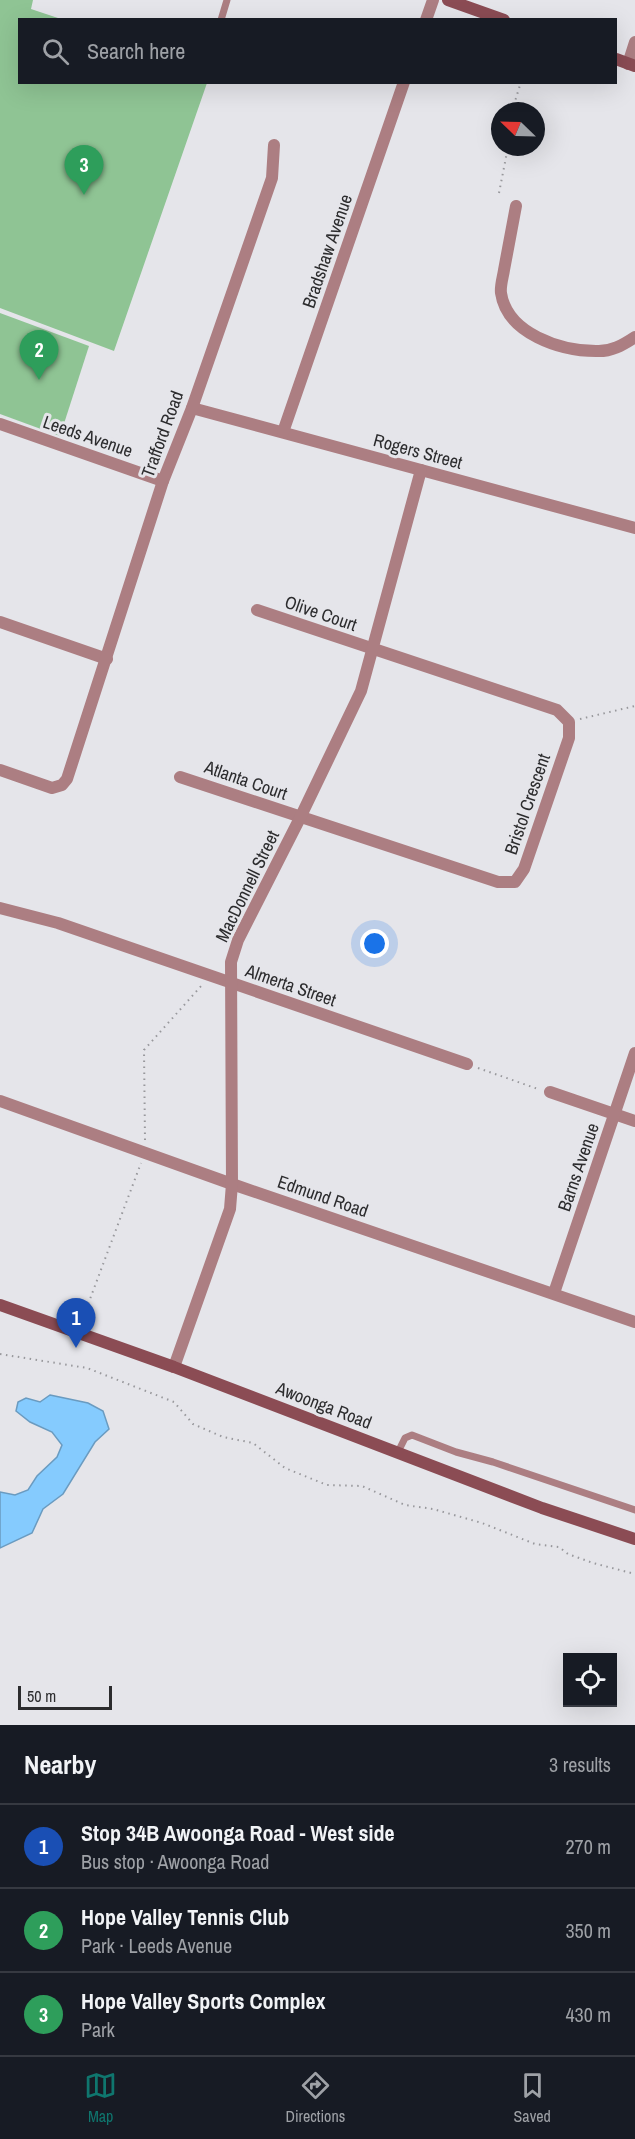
<!DOCTYPE html>
<meta charset="utf-8">
<style>
body{margin:0;font-family:"Archivo Narrow",sans-serif;background:#20242c;color:#f1f3f6}
.controls{position:absolute;right:18px;bottom:18px;display:grid;overflow:hidden;border-radius:0px;box-shadow:0 6px 24px #0002}
.controls button{width:54px;height:54px;display:grid;place-items:center;padding:0;border:0;border-bottom:2px solid #363941;background:#171b24;color:#f1f3f6;font:30px sans-serif}
.compass{position:absolute;left:491px;top:102px;width:54px;height:54px;border-radius:50%;background:#171b24;box-shadow:0 6px 24px #0002;rotate:293deg}
.scale{position:absolute;left:18px;bottom:15px;width:94px;box-sizing:border-box;padding-left:6px;border:3px solid #2c2c2e;border-top:0;font-size:16px;line-height:21px;white-space:nowrap;color:#2c2c2e;-webkit-text-stroke:4px #e5e5ea;paint-order:stroke}
.you{position:absolute;left:375px;top:944px;width:21px;height:21px;margin:-15px;border:4px solid #fff;border-radius:50%;background:#1a73e8;box-shadow:0 0 0 9px #1a73e833}
.badge{display:grid;place-items:center;width:39px;height:39px;border-radius:50%;background:#0f766e;color:#fff;font-size:20px;font-weight:700}
.pin{position:absolute;translate:-50% -50px;filter:drop-shadow(0 2px 3px #0008)}
.pin::after{content:'';position:absolute;top:32px;width:21px;height:18px;background:inherit;clip-path:polygon(0 0,100% 0,50% 100%)}
.list{margin:0;padding:0;list-style:none}
h2{display:flex;justify-content:space-between;align-items:center;height:78px;margin:0;padding:0 24px;font-size:26px}
h2 small{font-size:20px;font-weight:400;color:#9ea1a6}
.list li{display:grid;grid-template-columns:39px 1fr auto;gap:18px;align-items:center;box-sizing:border-box;height:84px;padding:0 24px;border-top:2px solid #363941}
.list b{display:block;font-size:22px;white-space:nowrap}
.list p{margin:0;font-size:20px;white-space:nowrap;color:#9ea1a6}
.list em{font-size:20px;font-style:normal;color:#9ea1a6}
.icon{flex:none;width:33px;height:33px;fill:none;stroke:currentColor;stroke-width:2;stroke-linecap:round;stroke-linejoin:round}
.map{position:relative;flex:none;width:635px;height:1725px;overflow:hidden}
.search{position:absolute;background:#171b24;box-shadow:0 6px 24px #0002;left:18px;right:18px;top:18px;height:66px;display:flex;align-items:center;gap:15px;box-sizing:border-box;padding:0 21px;border-radius:0px;color:#9ea1a6;font-size:22px}
.sheet{height:330px;background:#171b24}
nav{display:flex;justify-content:space-around;align-items:center;box-sizing:border-box;height:84px;border-top:2px solid #363941;background:#171b24;font-size:16px;color:#9ea1a6}
nav a{display:grid;justify-items:center;gap:3px}
nav .on{color:#0f766e}
.map>svg:first-child{display:block}
.green{fill:#8fc494}
.water{fill:#85cbfe;stroke:#6a9bc0;stroke-width:1.5}
.lines{fill:none;stroke-linecap:round;stroke-linejoin:round}
.path{stroke:#98989c;stroke-width:2;stroke-dasharray:1.5 4.5;stroke-linecap:butt}
.lane{stroke:#ac7e82;stroke-width:7}
.street{stroke:#ac7e82;stroke-width:12}
.secondary{stroke:#8b4c54;stroke-width:12}
.labels{text-anchor:middle;dominant-baseline:central;stroke-width:6;stroke-linejoin:round;paint-order:stroke}
.street-label{font-size:18px;fill:#2c2c2e;stroke:#e5e5ea}
</style>
<div class="map">
<svg width="635" height="1725" viewBox="0 0 635 1725">
<rect width="100%" height="100%" fill="#e5e5ea"/>
<g class="green">
<path d="M0,0H33L31,9L61,19L20,20V82L207,83L114,351L0,308Z"/>
<path d="M0,313L89,346L60,436L0,414Z"/>
</g>
<path class="water" d="M50,1395L88,1403L103,1411L109,1429L95,1442L63,1494L43,1509L32,1533L0,1548V1492L15,1495L28,1490L37,1476L57,1457L62,1445L52,1432L30,1422L16,1411L18,1402L26,1398L40,1402Z"/>
<g class="lines">
<g class="path">
<path d="M512,111L521,82"/>
<path d="M499,193L508,147"/>
<path d="M580,719L635,706"/>
<path d="M478,1068L538,1089"/>
<path d="M145,1140L144,1050L202,985"/>
<path d="M84,1315L141,1163"/>
<path d="M0,1354L87,1368L174,1402L193,1424L223,1437L253,1443L285,1468L327,1485L362,1486L405,1505L433,1509L482,1523L535,1544L559,1547L568,1554L593,1563L635,1574"/>
</g>
<g class="lane">
<path d="M221,20L227,0"/>
<path d="M398,1452L405,1438L412,1435L456,1452L493,1462L635,1510"/>
</g>
<g class="street">
<path d="M426,20L433,0"/>
<path d="M628,64L635,42"/>
<path d="M516,206C512,228 508,249 504,270C503,277 500,286 501,293C507,334 561,351 596,351C611,352 623,345 635,337"/>
<path d="M192,408L635,528"/>
<path d="M0,424L163,481"/>
<path d="M283,432L404,82"/>
<path d="M0,622L107,659"/>
<path d="M0,770L52,788L62,785L67,779L163,481L192,408L272,178L274,145"/>
<path d="M180,777L498,882H515L524,869L569,738V722L557,710L257,610"/>
<path d="M0,908L58,923L467,1064"/>
<path d="M550,1092L635,1121"/>
<path d="M0,1101L232,1184L635,1322"/>
<path d="M554,1293L635,1053"/>
<path d="M174,1367L230,1209L232,1184L231,962L238,940L300,818L361,691L421,470"/>
</g>
<g class="secondary">
<path d="M448,0L504,20"/>
<path d="M616,59L635,66"/>
<path d="M0,1305L174,1367L542,1508L635,1539"/>
</g>
</g>
<g class="labels">
<g class="street-label">
<text transform="translate(327 251) rotate(-71)">Bradshaw Avenue</text>
<text transform="translate(162 434) rotate(-70)">Trafford Road</text>
<text transform="translate(88 436) rotate(19)">Leeds Avenue</text>
<text transform="translate(418 451) rotate(15)">Rogers Street</text>
<text transform="translate(321 613) rotate(19)">Olive Court</text>
<text transform="translate(246 780) rotate(19)">Atlanta Court</text>
<text transform="translate(527 804) rotate(-71)">Bristol Crescent</text>
<text transform="translate(247 886) rotate(-64)">MacDonnell Street</text>
<text transform="translate(291 985) rotate(19)">Almerta Street</text>
<text transform="translate(578 1167) rotate(-71)">Barns Avenue</text>
<text transform="translate(323 1196) rotate(19)">Edmund Road</text>
<text transform="translate(324 1405) rotate(21)">Awoonga Road</text>
</g>
</g>
</svg>
<div class="controls">
<button><svg class="icon" aria-label="locate" viewBox="0 0 24 24"><circle cx="12" cy="12" r="6"/><path d="M12 2v4M12 18v4M2 12h4M18 12h4"/></svg></button>
</div>
<svg class="compass" viewBox="-18 -18 36 36"><path d="M0-13l5 13h-10z" fill="#e53935"/><path d="M0 13l5-13h-10z" fill="#9ea1a6"/></svg>
<div class="scale">50 m</div>
<div class="you"></div>
<div class="pin badge" style="left:76px;top:1348px;background:#1a4fb4">1</div>
<div class="pin badge" style="left:39px;top:380px;background:#2e9e5b">2</div>
<div class="pin badge" style="left:84px;top:195px;background:#2e9e5b">3</div>
<div class="search"><svg class="icon" aria-label="search" viewBox="0 0 24 24"><circle cx="10" cy="10" r="6"/><path d="M15 15l6 6"/></svg>Search here</div>
</div>
<section class="sheet">
<h2>Nearby<small>3 results</small></h2>
<ul class="list">
<li><span class="badge" style="background:#1a4fb4">1</span><div><b>Stop 34B Awoonga Road - West side</b><p>Bus stop · Awoonga Road</p></div><em>270 m</em></li>
<li><span class="badge" style="background:#2e9e5b">2</span><div><b>Hope Valley Tennis Club</b><p>Park · Leeds Avenue</p></div><em>350 m</em></li>
<li><span class="badge" style="background:#2e9e5b">3</span><div><b>Hope Valley Sports Complex</b><p>Park</p></div><em>430 m</em></li>
</ul>
</section>
<nav>
<a class="on"><svg class="icon" aria-label="map" viewBox="0 0 24 24"><path d="M3 6l6-2 6 2 6-2v14l-6 2-6-2-6 2zM9 4v14M15 6v14"/></svg>Map</a>
<a><svg class="icon" aria-label="directions" viewBox="0 0 24 24"><path d="M12 3l9 9-9 9-9-9zM9 14v-3h6M13 9l2 2-2 2"/></svg>Directions</a>
<a><svg class="icon" aria-label="saved" viewBox="0 0 24 24"><path d="M7 4h10v16l-5-4-5 4z"/></svg>Saved</a>
</nav>
